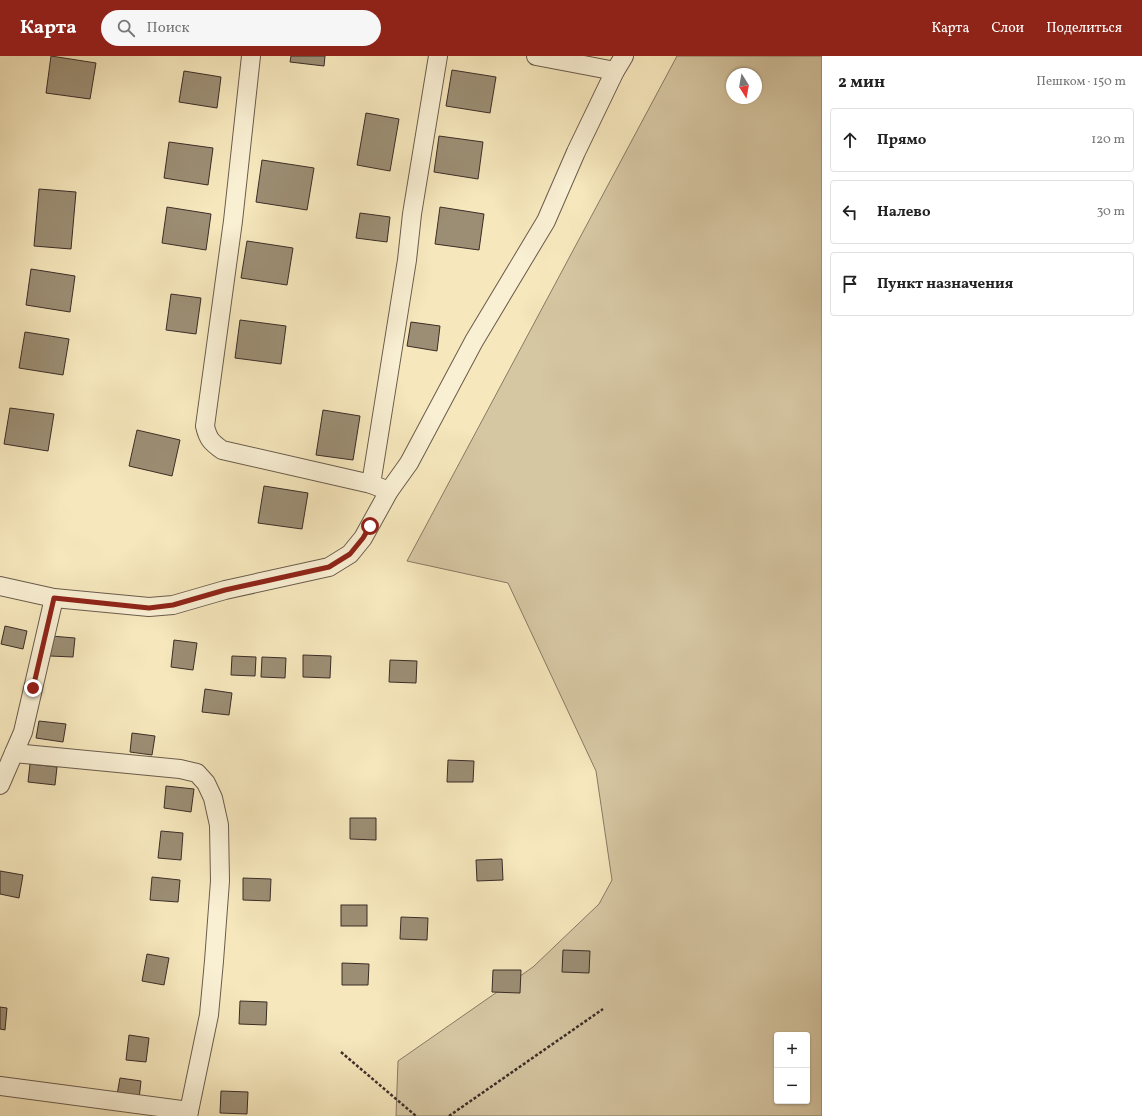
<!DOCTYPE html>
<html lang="ru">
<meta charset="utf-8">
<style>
body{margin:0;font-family:Vollkorn,serif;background:#f6f6f6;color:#222}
.controls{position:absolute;right:12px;bottom:12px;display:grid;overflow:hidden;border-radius:4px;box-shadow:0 1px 3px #0004}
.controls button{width:36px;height:36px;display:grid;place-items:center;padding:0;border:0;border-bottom:1px solid #e0e0e0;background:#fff;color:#222;font:20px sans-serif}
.compass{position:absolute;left:726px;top:12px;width:36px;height:36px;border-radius:50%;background:#fff;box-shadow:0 1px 3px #0004;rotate:169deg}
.stop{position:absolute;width:12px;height:12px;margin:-9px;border:3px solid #8f2418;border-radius:50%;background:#fff}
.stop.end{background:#8f2418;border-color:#fff;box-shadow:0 1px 4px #0008}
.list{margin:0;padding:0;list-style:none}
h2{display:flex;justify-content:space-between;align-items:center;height:52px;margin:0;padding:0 16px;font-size:17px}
h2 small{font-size:13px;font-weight:400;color:#767676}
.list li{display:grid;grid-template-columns:26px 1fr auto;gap:12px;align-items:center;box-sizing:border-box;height:64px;margin:0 8px 8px;padding:0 8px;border:1px solid #e0e0e0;border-radius:4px}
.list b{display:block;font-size:15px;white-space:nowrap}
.list em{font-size:13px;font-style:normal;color:#767676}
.icon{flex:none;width:22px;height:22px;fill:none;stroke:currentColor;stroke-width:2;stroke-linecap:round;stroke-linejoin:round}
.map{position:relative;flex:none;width:822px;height:1060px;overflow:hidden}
header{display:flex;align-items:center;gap:24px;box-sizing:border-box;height:56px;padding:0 20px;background:#8f2418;color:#fff}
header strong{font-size:19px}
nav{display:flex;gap:22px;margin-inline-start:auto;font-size:14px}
.search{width:280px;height:36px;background:#f6f6f6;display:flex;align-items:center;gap:10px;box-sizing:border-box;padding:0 14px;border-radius:22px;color:#767676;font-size:15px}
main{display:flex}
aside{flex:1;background:#fff}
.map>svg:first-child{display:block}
.green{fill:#d6c7a3;stroke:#887a65;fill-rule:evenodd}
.building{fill:#9c8e74;stroke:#3b2d27}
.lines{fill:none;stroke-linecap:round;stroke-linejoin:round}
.minor-casing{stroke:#6a5c4c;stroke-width:20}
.path{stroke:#3b2d27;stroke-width:2.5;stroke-dasharray:3 2;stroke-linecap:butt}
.minor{stroke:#f9efd3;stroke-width:18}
.route{stroke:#8f2418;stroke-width:5}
</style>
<header>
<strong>Карта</strong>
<div class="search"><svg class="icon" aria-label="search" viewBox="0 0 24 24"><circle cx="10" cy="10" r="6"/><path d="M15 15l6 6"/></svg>Поиск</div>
<nav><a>Карта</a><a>Слои</a><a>Поделиться</a></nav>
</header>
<main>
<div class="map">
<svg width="822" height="1060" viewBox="0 0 822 1060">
<rect width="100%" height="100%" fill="#f6e7bc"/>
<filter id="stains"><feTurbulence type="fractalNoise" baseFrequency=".005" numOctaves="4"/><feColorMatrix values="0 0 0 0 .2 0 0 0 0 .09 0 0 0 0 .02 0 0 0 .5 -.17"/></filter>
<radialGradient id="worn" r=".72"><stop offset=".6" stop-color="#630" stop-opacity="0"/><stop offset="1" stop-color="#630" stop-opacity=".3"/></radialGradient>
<path class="green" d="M677,0H822V1060H396L398,1005L533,911L599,848L612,824L596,715L508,527L407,505ZM732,18H756V42H732ZM777,979H807V1045H777Z"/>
<g class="building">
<path d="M51,0L96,7L90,43L46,37Z"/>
<path d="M291,0H325L324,10L290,6Z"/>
<path d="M452,14L496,21L490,57L446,50Z"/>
<path d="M184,15L221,21L217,52L179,46Z"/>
<path d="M366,57L399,63L390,115L357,109Z"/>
<path d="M439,80L483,86L478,123L434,116Z"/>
<path d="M169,86L213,92L208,129L164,122Z"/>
<path d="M262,104L314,112L307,154L256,146Z"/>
<path d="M39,133L76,136L71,193L34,190Z"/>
<path d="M167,151L211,158L206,194L162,187Z"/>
<path d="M440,151L484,158L479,194L435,188Z"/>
<path d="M360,157L390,161L387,186L356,182Z"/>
<path d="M247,185L293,192L287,229L241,222Z"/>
<path d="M31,213L75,220L70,256L26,249Z"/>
<path d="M171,238L201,242L196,278L166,274Z"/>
<path d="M240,264L286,270L281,308L235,302Z"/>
<path d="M411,266L440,270L437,295L407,290Z"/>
<path d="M25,276L69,283L63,319L19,312Z"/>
<path d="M10,352L54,358L48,395L4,388Z"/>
<path d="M323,354L360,360L353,404L316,399Z"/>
<path d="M137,374L180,384L172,420L129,410Z"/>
<path d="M264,430L308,437L302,473L258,467Z"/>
<path d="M5,570L27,575L23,593L1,588Z"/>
<path d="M51,580L75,582L73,601L50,600Z"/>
<path d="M174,584L197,587L193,614L171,611Z"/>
<path d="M303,599L331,600L330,622L303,621Z"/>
<path d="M232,600L256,601L255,620L231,619Z"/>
<path d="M262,601L286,602L285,622L261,621Z"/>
<path d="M390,604L417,605L416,627L389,626Z"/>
<path d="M205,633L232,637L229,659L202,656Z"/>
<path d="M39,665L66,668L63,686L36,682Z"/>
<path d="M132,677L155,680L152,699L130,696Z"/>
<path d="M448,704L474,705L473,726H447Z"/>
<path d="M30,708L57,711L55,729L28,726Z"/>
<path d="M166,730L194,733L191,756L164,752Z"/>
<path d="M350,762H376V784L350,783Z"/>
<path d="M161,775L183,777L181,804L158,802Z"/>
<path d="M502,803L503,824L477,825L476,804Z"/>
<path d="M0,815L23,819L19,842L0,838Z"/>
<path d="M152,821L180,824L178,846L150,844Z"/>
<path d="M243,822L271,823L270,845L243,844Z"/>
<rect x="341" y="849" width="26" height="21"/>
<path d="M401,861L428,862L427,884L400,883Z"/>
<path d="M563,894L590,895L589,917L562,916Z"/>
<path d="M147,898L169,902L164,929L142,925Z"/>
<path d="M342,907L369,908L368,929H342Z"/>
<path d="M493,914H521L520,937L492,936Z"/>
<path d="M240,945L267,946L266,969L239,968Z"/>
<path d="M0,951L7,952L5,974L0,973Z"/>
<path d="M129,979L149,982L146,1006L126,1004Z"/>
<path d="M120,1022L141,1025L139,1043L117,1039Z"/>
<path d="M221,1035L248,1036L247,1058L220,1057Z"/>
</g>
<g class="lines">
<defs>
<g id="minor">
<path d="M251,0L233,165L205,370C208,383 211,386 222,394L371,428L389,435"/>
<path d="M536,0L615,15"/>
<path d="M371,428L407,204L412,158L438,0"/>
<path d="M0,530L54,542L149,551L173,549L225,534L329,511L350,498L363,482L389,435L409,407L474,285L546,165L576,96L615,15L624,0"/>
<path d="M14,697L180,713L197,717L206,727L213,742L219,769L220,825L214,905L209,959L188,1060"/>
<path d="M0,729L23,676L54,542"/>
<path d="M0,1030L189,1055"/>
</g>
</defs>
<use href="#minor" class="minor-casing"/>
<g class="path">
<path d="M341,996L416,1060"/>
<path d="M449,1060L603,953"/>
</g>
<use href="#minor" class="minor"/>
</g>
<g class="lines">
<path class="route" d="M33,632L54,542L149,552L173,549L225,534L329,511L350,498L363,482L370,470"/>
</g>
<rect width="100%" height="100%" filter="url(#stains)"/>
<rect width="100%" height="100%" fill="url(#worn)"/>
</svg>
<div class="controls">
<button>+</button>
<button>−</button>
</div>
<svg class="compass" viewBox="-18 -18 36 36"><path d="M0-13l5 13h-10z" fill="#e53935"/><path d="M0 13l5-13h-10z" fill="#767676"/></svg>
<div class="stop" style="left:370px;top:470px"></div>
<div class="stop end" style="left:33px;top:632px"></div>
</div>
<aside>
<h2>2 мин<small>Пешком · 150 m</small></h2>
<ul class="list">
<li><svg class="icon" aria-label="ahead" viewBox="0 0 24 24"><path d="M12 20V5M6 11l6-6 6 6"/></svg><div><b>Прямо</b></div><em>120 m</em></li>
<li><svg class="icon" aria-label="left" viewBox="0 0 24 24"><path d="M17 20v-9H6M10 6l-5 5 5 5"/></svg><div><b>Налево</b></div><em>30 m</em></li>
<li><svg class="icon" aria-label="arrive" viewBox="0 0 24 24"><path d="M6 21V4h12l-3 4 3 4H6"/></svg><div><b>Пункт назначения</b></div></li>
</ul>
</aside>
</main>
